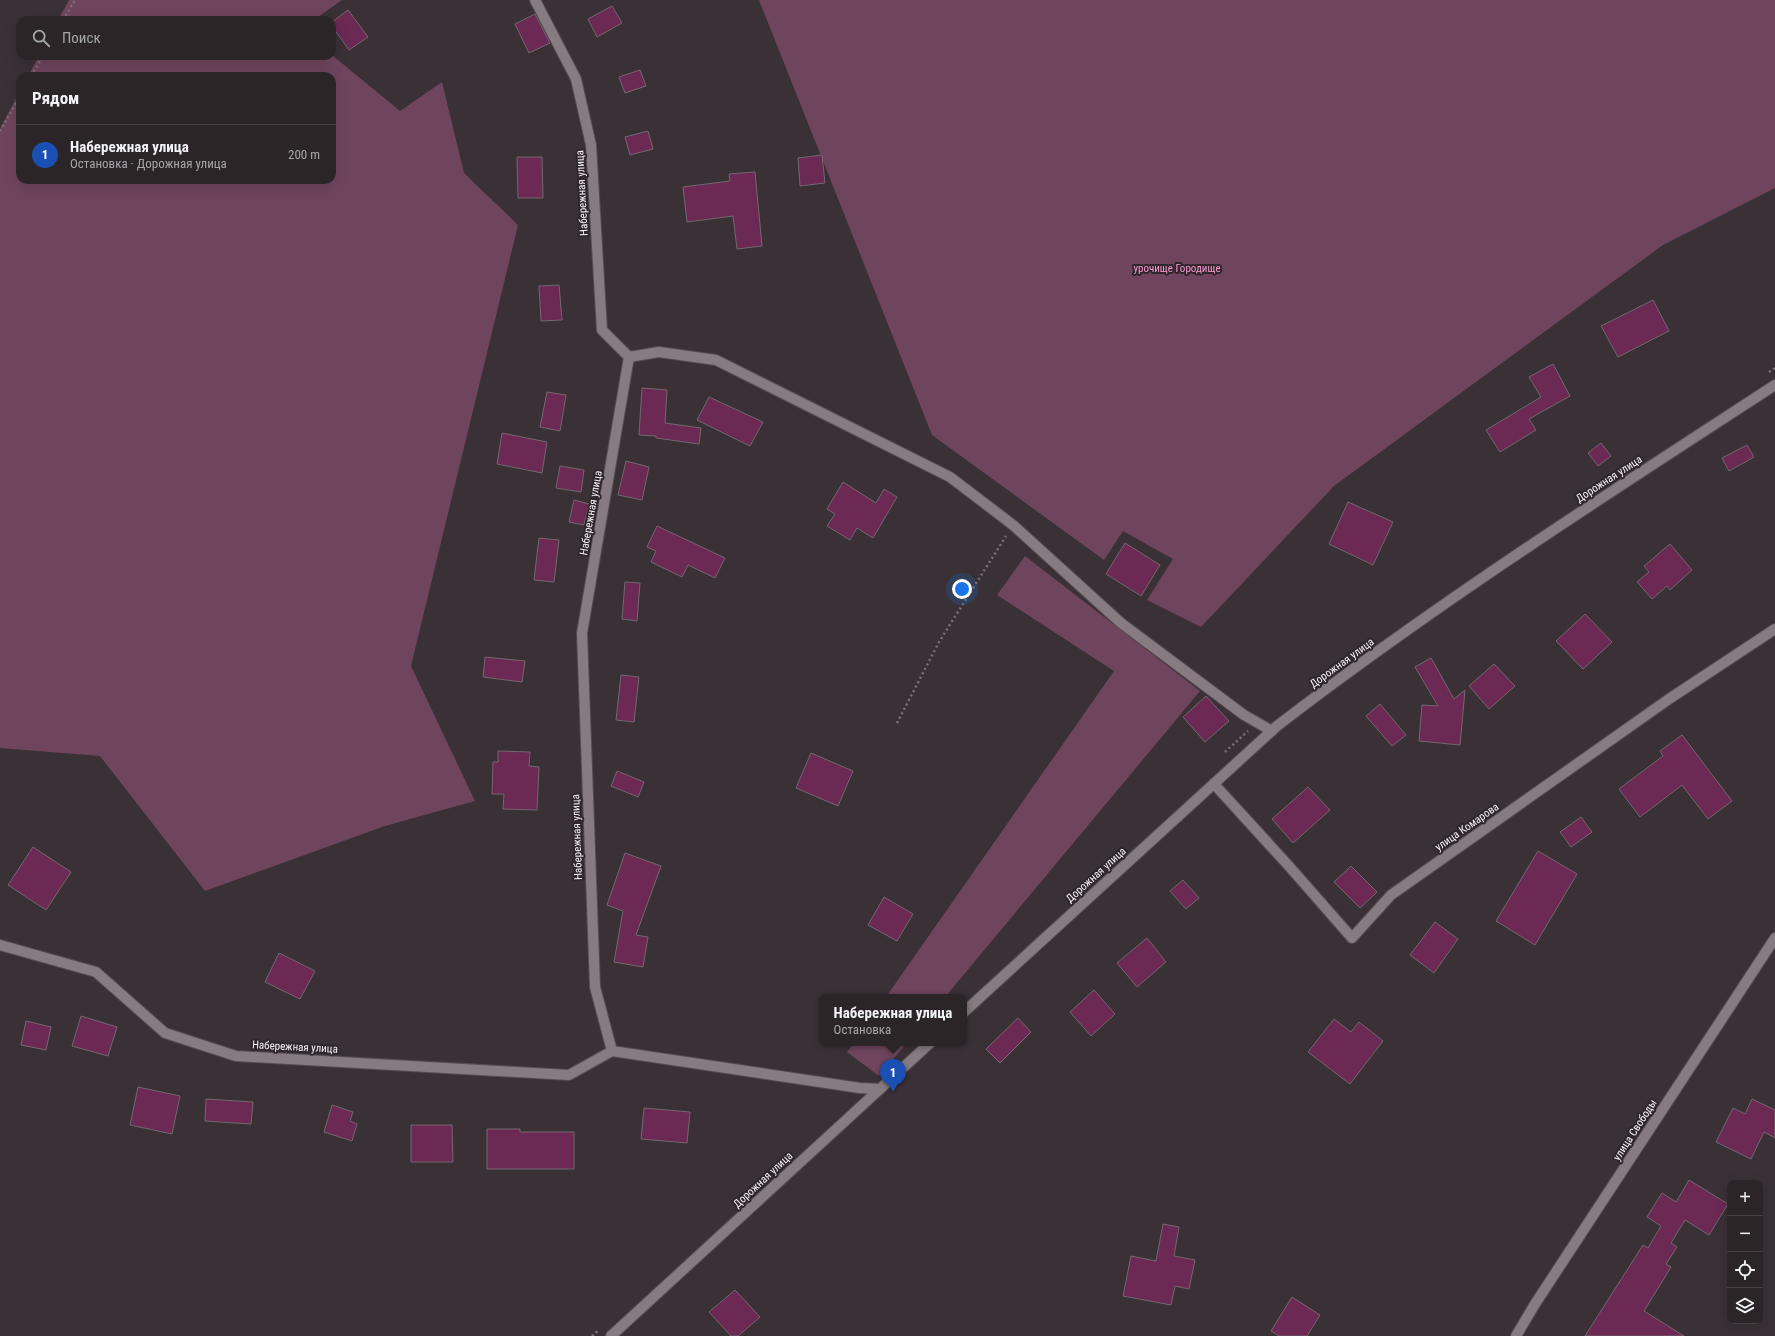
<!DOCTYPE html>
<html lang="ru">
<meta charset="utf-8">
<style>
body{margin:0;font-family:"Roboto Condensed",sans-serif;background:#383134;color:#f1f3f6}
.controls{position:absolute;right:12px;bottom:12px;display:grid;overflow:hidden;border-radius:8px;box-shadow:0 4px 16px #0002}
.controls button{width:36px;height:36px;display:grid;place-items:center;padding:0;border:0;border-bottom:1px solid #484245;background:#2c2528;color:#f1f3f6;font:20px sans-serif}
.you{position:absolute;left:962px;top:589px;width:14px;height:14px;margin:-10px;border:3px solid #fff;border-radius:50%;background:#1a73e8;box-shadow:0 0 0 6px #1a73e833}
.badge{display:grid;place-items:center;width:26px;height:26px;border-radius:50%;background:#45d49f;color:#fff;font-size:13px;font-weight:700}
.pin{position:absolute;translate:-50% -33px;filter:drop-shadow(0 1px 2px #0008)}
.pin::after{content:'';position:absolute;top:21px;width:14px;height:12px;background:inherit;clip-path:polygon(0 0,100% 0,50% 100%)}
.popup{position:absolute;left:819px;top:994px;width:148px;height:52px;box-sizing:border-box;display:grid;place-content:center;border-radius:8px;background:#2c2528;filter:drop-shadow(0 1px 3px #0005);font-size:13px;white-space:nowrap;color:#a6a5a8}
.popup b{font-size:15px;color:#f1f3f6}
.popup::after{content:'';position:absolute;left:50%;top:100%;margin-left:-8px;border:8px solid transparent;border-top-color:#2c2528}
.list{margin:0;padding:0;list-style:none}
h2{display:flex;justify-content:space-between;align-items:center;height:52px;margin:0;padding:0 16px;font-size:17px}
h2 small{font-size:13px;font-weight:400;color:#a6a5a8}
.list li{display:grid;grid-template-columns:26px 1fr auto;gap:12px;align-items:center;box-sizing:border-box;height:60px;padding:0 16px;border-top:1px solid #484245}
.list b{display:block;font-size:15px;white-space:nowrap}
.list p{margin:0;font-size:13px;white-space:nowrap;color:#a6a5a8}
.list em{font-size:13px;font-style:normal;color:#a6a5a8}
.icon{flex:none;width:22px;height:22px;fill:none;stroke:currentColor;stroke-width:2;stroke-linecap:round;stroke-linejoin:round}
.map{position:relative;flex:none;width:1775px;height:1336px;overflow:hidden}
.search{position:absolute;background:#2c2528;box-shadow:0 4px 16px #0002;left:16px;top:16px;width:320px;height:44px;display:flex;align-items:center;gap:10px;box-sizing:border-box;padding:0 14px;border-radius:12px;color:#a6a5a8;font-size:15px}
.panel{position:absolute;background:#2c2528;box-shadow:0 4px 16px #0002;left:16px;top:72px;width:320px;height:112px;border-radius:12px}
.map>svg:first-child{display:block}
.green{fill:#6f455d}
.building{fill:#6b2953;stroke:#72686e}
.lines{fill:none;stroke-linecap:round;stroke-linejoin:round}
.street-casing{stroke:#554d51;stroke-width:12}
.secondary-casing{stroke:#554d51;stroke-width:12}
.path{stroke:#797175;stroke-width:2.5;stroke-dasharray:2 3;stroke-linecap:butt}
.street{stroke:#857b80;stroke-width:10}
.secondary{stroke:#857b80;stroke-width:10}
.labels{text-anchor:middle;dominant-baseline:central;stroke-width:4;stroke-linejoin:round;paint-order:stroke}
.street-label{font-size:11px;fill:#f8f2f5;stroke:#2f272c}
.park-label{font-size:11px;fill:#fd99d5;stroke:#2f272c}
</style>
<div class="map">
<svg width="1775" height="1336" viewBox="0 0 1775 1336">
<rect width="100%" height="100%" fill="#3a3136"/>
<g class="green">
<path d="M69,0H342L314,20H58Z"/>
<path d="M759,0H1775V188L1663,245L1334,486L1201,627L1147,600L1173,559L1123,531L1104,560L932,435Z"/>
<path d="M332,55L400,111L442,82L464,173L518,225L411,666L475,801L385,826L205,891L100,756L0,748V129L20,91V180H332V76H28L39,56H332Z"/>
<path d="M1025,556L1200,691L945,997H886L1114,671L997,595Z"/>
<path d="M854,1043H907L879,1076L847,1052Z"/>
</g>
<g class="building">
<path d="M612,6L622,23L597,37L588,19Z"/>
<path d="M348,10L368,37L349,50L332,26V22Z"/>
<path d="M535,14L550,43L529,53L515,24Z"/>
<path d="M640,70L646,86L625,93L619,77Z"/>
<path d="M648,131L653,149L630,155L625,137Z"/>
<path d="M822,155L825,183L800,186L798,158Z"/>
<path d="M517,157H542L543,198H518Z"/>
<path d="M755,172L762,246L737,249L733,216L687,222L683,187L730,181L729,174Z"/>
<path d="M559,285L562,320L541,321L539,286Z"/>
<path d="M1653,300L1669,331L1618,357L1601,326Z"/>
<path d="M1553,364L1570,396L1529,419L1536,430L1500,452L1486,430L1541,397L1529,377Z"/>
<path d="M642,388L667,390L665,423L701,428L699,444L656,438V436L639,435Z"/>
<path d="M547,392L566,395L560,431L540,427Z"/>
<path d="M709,397L763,422L750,446L697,420Z"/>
<path d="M502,433L547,442L542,473L497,464Z"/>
<path d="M1601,443L1611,456L1598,466L1588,453Z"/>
<path d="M1747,445L1754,457L1729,471L1722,458Z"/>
<path d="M626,461L649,467L642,500L618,495Z"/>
<path d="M560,466L584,470L581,492L556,488Z"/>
<path d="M843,482L876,503L884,489L897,497L873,538L857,528L850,540L827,526L835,514L827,509Z"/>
<path d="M574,500L589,504L584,525L569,522Z"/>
<path d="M1348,502L1393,522L1373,565L1329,544Z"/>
<path d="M657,526L725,558L715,578L688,565L682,577L651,562L656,551L647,547Z"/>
<path d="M539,538L559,540L554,582L534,580Z"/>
<path d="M1125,543L1160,565L1141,596L1106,574Z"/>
<path d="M1670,544L1692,570L1670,590L1667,586L1652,599L1637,582L1649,572L1644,566Z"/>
<path d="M625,582L640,583L637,621L622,619Z"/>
<path d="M1585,614L1612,642L1583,669L1556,641Z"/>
<path d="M485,657L525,661L522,682L483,677Z"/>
<path d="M1431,658L1454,699L1465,690L1460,745L1419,741L1422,705L1438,706L1415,667Z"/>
<path d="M1494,664L1515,686L1489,709L1469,686Z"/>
<path d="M621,675L639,677L634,722L616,720Z"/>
<path d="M1206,696L1229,721L1205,742L1183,717Z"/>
<path d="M1380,704L1406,735L1392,746L1366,716Z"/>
<path d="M1682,735L1732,801L1708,819L1682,785L1640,817L1619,789L1663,756L1660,751Z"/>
<path d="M498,751L530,752L529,766L539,767L537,810L503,809L504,794H492L493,762H498Z"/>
<path d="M811,753L853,771L838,806L796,788Z"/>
<path d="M617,771L644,782L638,797L611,786Z"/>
<path d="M1308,787L1330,810L1293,843L1272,819Z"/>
<path d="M1581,817L1592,832L1571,847L1560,832Z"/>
<path d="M33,847L71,872L46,910L8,885Z"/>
<path d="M1538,851L1577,874L1535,945L1496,921Z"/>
<path d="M625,853L661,866L636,935L648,937L643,967L614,962L623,911L607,905Z"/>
<path d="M1351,866L1377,892L1360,908L1334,882Z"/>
<path d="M1183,880L1199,898L1186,909L1170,891Z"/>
<path d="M884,897L913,914L897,941L868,925Z"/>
<path d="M1435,922L1458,939L1434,973L1410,955Z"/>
<path d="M1147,938L1166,962L1137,987L1117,963Z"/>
<path d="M279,953L315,971L300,999L265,982Z"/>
<path d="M1094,990L1115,1014L1091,1036L1070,1012Z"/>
<path d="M81,1016L117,1027L108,1056L72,1046Z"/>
<path d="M1018,1018L1031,1032L1000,1063L986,1049Z"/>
<path d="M1334,1019L1351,1032L1359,1022L1383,1041L1350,1084L1308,1052Z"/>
<path d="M26,1021L51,1027L46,1050L21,1045Z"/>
<path d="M138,1087L180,1096L172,1134L130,1125Z"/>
<path d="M206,1099L253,1102L251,1124L205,1121Z"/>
<path d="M1752,1099L1775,1110V1138L1764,1132L1751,1159L1716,1142L1733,1108L1745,1114Z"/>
<path d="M332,1105L353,1112L350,1121L357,1124L352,1141L324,1132Z"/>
<path d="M644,1108L690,1112L687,1143L641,1139Z"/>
<path d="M411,1125H452L453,1162H411Z"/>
<path d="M487,1129H520V1132H574V1169H487Z"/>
<path d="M1689,1180L1728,1204L1709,1235L1685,1220L1671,1243L1677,1247L1666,1264L1671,1267L1644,1311L1684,1336H1585L1643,1245L1648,1248L1661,1226L1647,1217L1662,1193L1676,1202Z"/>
<path d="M1163,1224L1179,1227L1174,1256L1195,1260L1189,1289L1175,1286L1171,1305L1123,1296L1131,1256L1156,1261Z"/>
<path d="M735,1290L760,1317L738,1336H731L709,1312Z"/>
<path d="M1292,1297L1320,1315L1307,1336H1279L1271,1331Z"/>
</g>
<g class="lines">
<defs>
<g id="street">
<path d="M535,0L576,79L591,145L602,330L629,357L582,633L595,987L612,1051"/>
<path d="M629,357L659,352L716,360L950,477L1013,525L1121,623L1244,715L1272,731"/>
<path d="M1214,784L1288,865L1352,938L1391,895L1669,699L1775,629"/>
<path d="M0,945L96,972L165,1033L236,1056L569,1075L612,1051L860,1088L880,1089"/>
<path d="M1516,1336L1535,1304L1775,938"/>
</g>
<g id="secondary">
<path d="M964,1012L1277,726C1437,603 1606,495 1775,385"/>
<path d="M611,1336L930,1043"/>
</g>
</defs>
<use href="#street" class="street-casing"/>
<use href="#secondary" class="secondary-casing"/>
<g class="path">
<path d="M63,20L75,0"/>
<path d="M31,76L43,56"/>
<path d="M0,131L20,96"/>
<path d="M1769,372L1775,368"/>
<path d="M897,723L939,642L1006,536"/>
<path d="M1225,752L1248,731"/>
<path d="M592,1336L599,1330"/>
</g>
<use href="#street" class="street"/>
<use href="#secondary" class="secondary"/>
</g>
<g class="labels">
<g class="street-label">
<text transform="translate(582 193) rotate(-93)">Набережная улица</text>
<text transform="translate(1609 479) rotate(-33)">Дорожная улица</text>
<text transform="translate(591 513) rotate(-80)">Набережная улица</text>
<text transform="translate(1342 663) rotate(-36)">Дорожная улица</text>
<text transform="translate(1467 827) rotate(-35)">улица Комарова</text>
<text transform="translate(577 837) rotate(-92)">Набережная улица</text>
<text transform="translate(1096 875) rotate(-42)">Дорожная улица</text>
<text transform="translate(295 1047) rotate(3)">Набережная улица</text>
<text transform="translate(1635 1130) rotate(-57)">улица Свободы</text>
<text transform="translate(763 1180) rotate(-43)">Дорожная улица</text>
</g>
<g class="park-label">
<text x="1177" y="268">урочище Городище</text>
</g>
</g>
</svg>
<div class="controls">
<button>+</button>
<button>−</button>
<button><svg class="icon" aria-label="locate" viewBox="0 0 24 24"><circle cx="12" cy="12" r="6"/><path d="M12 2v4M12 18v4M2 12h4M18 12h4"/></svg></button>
<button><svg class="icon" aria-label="layers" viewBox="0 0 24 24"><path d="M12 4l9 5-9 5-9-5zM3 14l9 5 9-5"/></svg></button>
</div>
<div class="you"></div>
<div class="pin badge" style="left:893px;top:1092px;background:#1a4fb4">1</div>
<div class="popup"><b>Набережная улица</b>Остановка</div>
<div class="search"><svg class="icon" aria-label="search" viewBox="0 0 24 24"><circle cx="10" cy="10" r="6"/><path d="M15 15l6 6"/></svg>Поиск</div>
<section class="panel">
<h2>Рядом<small></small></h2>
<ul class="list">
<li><span class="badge" style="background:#1a4fb4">1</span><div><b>Набережная улица</b><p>Остановка · Дорожная улица</p></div><em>200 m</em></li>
</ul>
</section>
</div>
